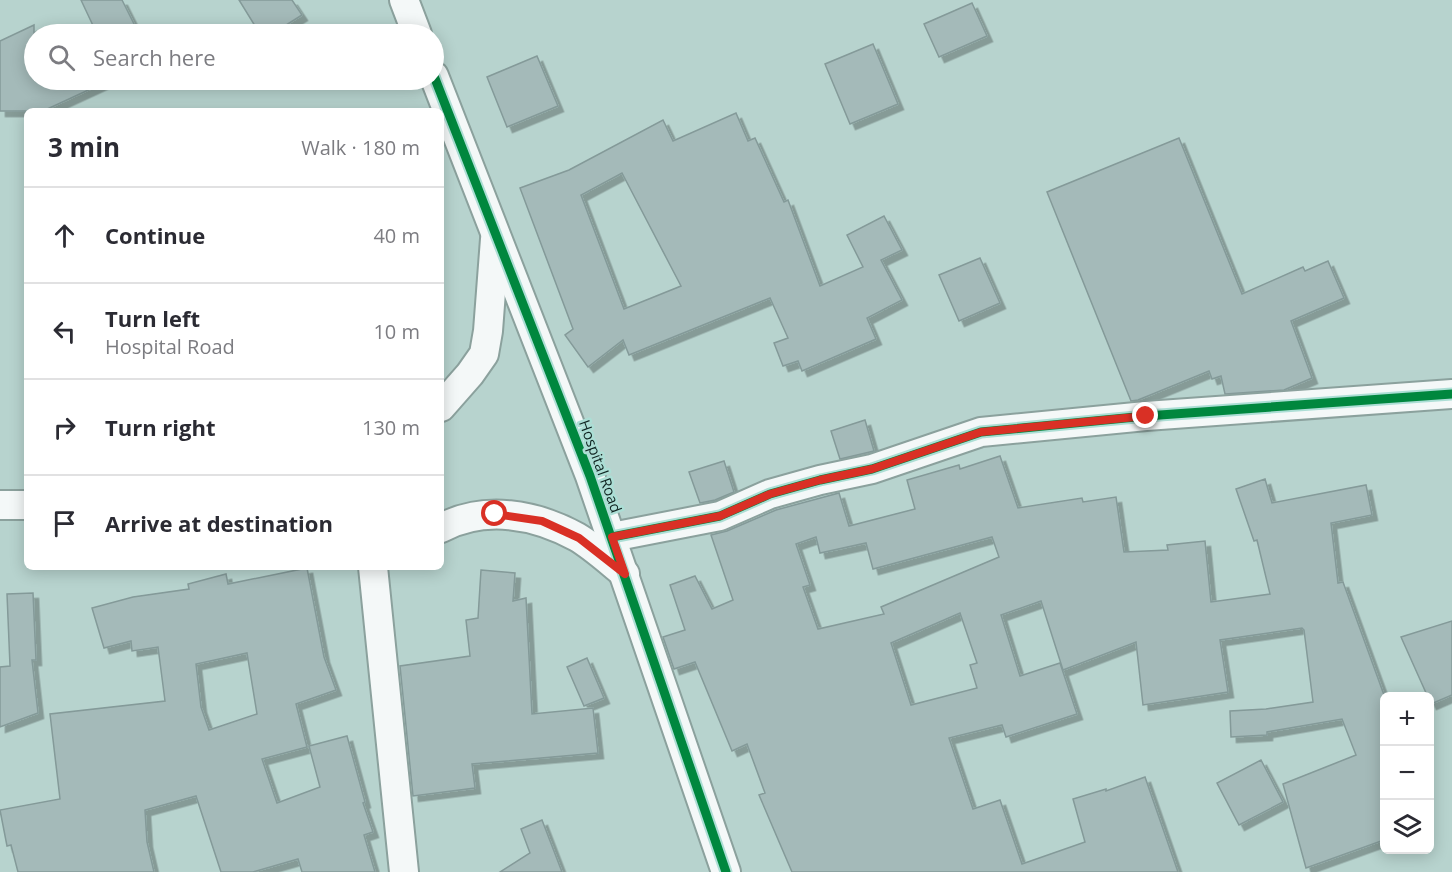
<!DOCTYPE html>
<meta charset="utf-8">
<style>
body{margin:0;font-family:"Open Sans",sans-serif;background:#f2f2f3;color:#2b2b33}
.controls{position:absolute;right:18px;bottom:18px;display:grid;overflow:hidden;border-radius:9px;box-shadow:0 3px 15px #0003}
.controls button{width:54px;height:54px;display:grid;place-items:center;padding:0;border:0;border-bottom:2px solid #e1e1e2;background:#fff;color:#2b2b33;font:30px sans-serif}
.stop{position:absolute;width:18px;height:18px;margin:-14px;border:4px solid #d93025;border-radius:50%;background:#fff}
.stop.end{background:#d93025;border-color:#fff;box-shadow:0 2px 6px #0008}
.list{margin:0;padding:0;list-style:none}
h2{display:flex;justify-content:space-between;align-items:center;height:78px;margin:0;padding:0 24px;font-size:26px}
h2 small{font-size:20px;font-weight:400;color:#7c7c81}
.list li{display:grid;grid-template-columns:39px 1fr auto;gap:18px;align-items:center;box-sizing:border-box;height:96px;padding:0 24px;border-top:2px solid #e1e1e2}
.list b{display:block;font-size:22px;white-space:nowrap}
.list p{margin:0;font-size:20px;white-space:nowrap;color:#7c7c81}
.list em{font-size:20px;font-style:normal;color:#7c7c81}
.icon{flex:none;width:33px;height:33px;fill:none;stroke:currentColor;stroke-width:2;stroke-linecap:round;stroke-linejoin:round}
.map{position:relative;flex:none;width:1452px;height:872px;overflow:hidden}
.search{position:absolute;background:#fff;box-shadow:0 3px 15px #0003;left:24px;top:24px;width:420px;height:66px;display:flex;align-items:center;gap:15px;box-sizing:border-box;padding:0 21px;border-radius:33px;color:#7c7c81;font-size:22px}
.panel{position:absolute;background:#fff;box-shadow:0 3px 15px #0003;left:24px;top:108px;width:420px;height:462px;border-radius:9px}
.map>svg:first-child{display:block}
.building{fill:#a4bab9;stroke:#849a99;stroke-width:1.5;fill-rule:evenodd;filter:url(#shadow)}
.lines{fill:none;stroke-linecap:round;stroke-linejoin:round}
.minor-casing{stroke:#8ba19d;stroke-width:32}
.minor{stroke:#f4f8f8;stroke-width:28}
.cycleway-casing{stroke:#acded5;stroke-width:13}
.cycleway{stroke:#00873e;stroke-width:9}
.route{stroke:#d93025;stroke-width:8}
.labels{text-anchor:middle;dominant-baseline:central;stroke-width:5;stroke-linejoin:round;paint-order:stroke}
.street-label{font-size:15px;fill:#0f2320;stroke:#acded5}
</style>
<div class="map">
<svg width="1452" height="872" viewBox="0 0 1452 872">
<defs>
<filter id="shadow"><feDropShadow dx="5.5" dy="5.5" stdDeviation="0" flood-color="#0004"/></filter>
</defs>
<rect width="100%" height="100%" fill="#b7d3ce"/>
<g class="building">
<path d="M81,0H122L139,34H97Z"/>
<path d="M239,0H292L302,15L272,34H260Z"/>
<path d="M972,3L987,36L939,57L924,24Z"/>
<path d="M34,25V80H110L43,111H0V41Z"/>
<path d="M873,44L898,104L850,124L825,64Z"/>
<path d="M537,56L558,106L507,127L487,77Z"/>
<path d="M736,113L748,141L755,138L784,202L788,200L820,286L863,267L847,235L884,216L902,250L881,260L902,300L867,318L876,339L802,371L798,361L783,366L774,343L788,338L770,298L629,355L623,340L588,367L565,335L573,329L520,188L569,170L663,120L673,141ZM622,173L681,286L624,309L581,195Z"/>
<path d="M1179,138L1242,294L1303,267L1305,271L1328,261L1344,298L1291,321L1312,378L1284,390L1225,394L1221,376L1212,379L1209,371L1138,400L1131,401L1047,192Z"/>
<path d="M980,258L1000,303L959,321L939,275Z"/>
<path d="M865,420L874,451L840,459L831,431Z"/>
<path d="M1000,456L1018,508L1082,498L1083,502L1116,497L1124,552L1168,550L1167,545L1205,541L1211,602L1270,594L1257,540L1254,541L1236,489L1265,479L1272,503L1366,485L1372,515L1331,523L1338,583L1343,582L1384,695V840L1306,868L1283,784L1356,755L1342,719L1267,732V735L1231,737L1230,711L1266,709L1313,702L1304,630L1302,628L1220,640L1228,692L1143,705L1136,642L1063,670L1041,601L1001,615L1020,676L1060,663L1077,714L1006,737L1002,725L949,738L973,809L1000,800L1022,864L1085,842L1073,799L1106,789V791L1145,777L1178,872H792L759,795L765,793L747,744L732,751L695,662L674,669L663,637L685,630L670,585L695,576L712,609L733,600L711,535L727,531L776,510L839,493L849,526L915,509L907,480L959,465L960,469ZM816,537L820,553L866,543L873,569L992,537L999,557L881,607L884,614L818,629L803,587L810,585L796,544ZM960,613L977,663L970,665L977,688L911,705L891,643Z"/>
<path d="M724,461L734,492L715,500L700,503L689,472Z"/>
<path d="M307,568L324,657L336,690L296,704L307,747L262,759L277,803L320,787L309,746L347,736L365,802L363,803L373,832L364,835L375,872H302L298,859L253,872H221L196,796L145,810L147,842L154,872H18L11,845L7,846L0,810L60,799L50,714L165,701L158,647L132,651L131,641L104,648L92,608L133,597L189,589L188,584L226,574L228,584ZM247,653L257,714L209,730L201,707L196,664Z"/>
<path d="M481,570L515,573L513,601L526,598L532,714L593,708L598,753L472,764L475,788L413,796L400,666L470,656L466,620L478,618Z"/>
<path d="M33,593L36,660H32L38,713L0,727V667L10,666L7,594Z"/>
<path d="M1452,621V695L1431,704L1401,637Z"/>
<path d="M587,658L604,698L584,706L567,667Z"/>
<path d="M1261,760L1283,802L1239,825L1217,783Z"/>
<path d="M542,820L562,872H500L530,853L521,829Z"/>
</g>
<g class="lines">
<defs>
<g id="minor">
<path d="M404,0L417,34"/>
<path d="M434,76L590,476L726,872"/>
<path d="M441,407L470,374L484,354L488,331L495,239"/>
<path d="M0,505H27"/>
<path d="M441,528C485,505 535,514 577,537C594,547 610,562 625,574"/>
<path d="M612,537L720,516L770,494L820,480L872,469L981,432L1146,416L1452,394"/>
<path d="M373,567L404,872"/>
</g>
</defs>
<use href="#minor" class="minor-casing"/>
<use href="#minor" class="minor"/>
<defs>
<g id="cycleway">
<path d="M434,76L590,476L726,872"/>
<path d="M612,537L720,516L770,494L820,480L872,469L981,432L1146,416L1452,394"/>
</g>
</defs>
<use href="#cycleway" class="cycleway-casing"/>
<use href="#cycleway" class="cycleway"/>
</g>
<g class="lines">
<path class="route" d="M495,514L542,521L579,538L625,574L612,537L720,516L770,494L820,480L872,469L981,432L1146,416"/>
</g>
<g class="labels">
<g class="street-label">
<text transform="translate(601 466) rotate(70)">Hospital Road</text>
</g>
</g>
</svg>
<div class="controls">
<button>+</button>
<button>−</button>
<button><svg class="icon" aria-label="layers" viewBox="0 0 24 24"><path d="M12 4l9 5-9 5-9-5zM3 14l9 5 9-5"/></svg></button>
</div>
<div class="stop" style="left:495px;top:514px"></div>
<div class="stop end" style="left:1146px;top:416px"></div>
<div class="search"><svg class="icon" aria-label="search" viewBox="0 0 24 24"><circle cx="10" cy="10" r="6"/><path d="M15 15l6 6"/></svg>Search here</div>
<section class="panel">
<h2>3 min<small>Walk · 180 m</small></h2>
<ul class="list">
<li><svg class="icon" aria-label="ahead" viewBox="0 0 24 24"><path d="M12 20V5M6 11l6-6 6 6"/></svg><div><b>Continue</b></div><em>40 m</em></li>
<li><svg class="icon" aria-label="left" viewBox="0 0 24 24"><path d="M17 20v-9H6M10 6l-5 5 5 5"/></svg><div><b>Turn left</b><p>Hospital Road</p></div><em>10 m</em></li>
<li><svg class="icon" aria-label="right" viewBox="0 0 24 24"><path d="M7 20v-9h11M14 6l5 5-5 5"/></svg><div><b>Turn right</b></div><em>130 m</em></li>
<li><svg class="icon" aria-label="arrive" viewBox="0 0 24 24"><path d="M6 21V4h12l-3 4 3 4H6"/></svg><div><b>Arrive at destination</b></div></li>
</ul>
</section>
</div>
